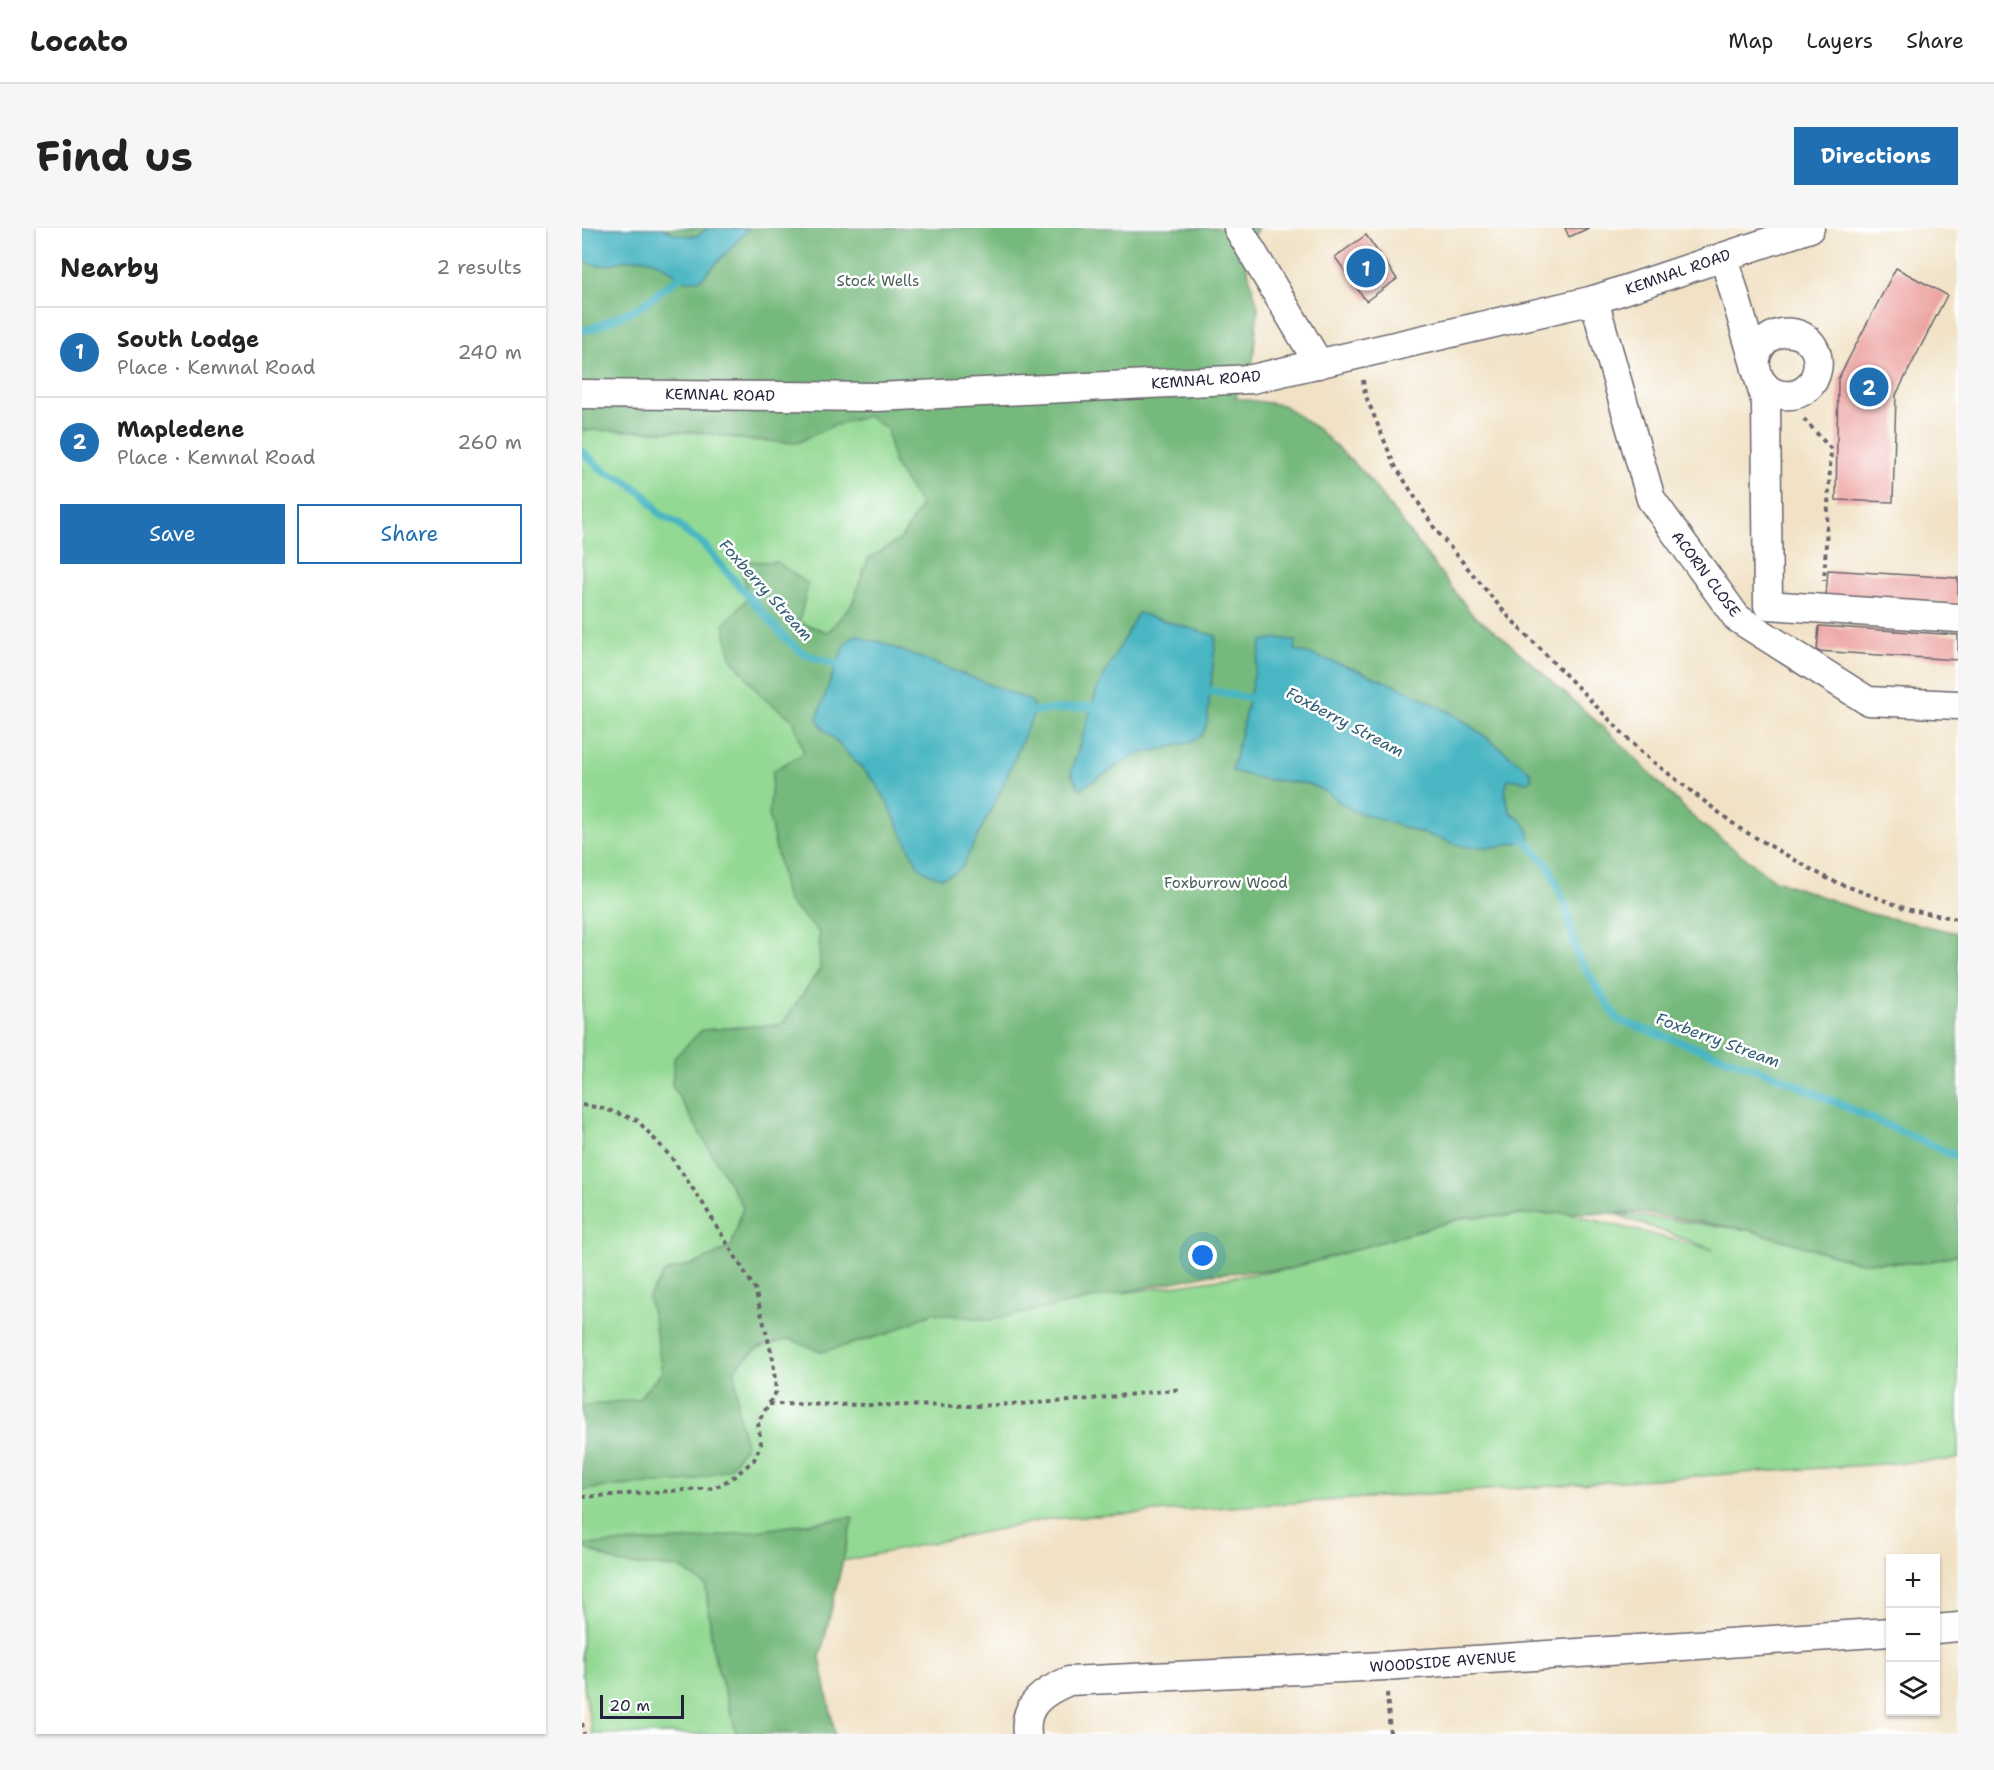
<!DOCTYPE html>
<meta charset="utf-8">
<style>
body{margin:0;font-family:"Shantell Sans",sans-serif;background:#f6f6f6;color:#222}
.controls{position:absolute;right:18px;bottom:18px;display:grid;overflow:hidden;border-radius:0px;box-shadow:0 2px 4px #0004}
.controls button{width:54px;height:54px;display:grid;place-items:center;padding:0;border:0;border-bottom:2px solid #e0e0e0;background:#fff;color:#222;font:30px sans-serif}
.scale{position:absolute;left:18px;bottom:15px;width:84px;box-sizing:border-box;padding-left:6px;border:3px solid #22223b;border-top:0;font-size:16px;line-height:21px;white-space:nowrap;color:#22223b;-webkit-text-stroke:4px #fff;paint-order:stroke}
.you{position:absolute;left:621px;top:1028px;width:21px;height:21px;margin:-15px;border:4px solid #fff;border-radius:50%;background:#1a73e8;box-shadow:0 0 0 9px #1a73e833}
.badge{display:grid;place-items:center;width:39px;height:39px;border-radius:50%;background:#1f6fb2;color:#fff;font-size:20px;font-weight:700}
.pin{position:absolute;translate:-50% -50%;border:3px solid #fff;box-shadow:0 2px 6px #0006}
.list{margin:0;padding:0;list-style:none}
h2{display:flex;justify-content:space-between;align-items:center;height:78px;margin:0;padding:0 24px;font-size:26px}
h2 small{font-size:20px;font-weight:400;color:#767676}
.list li{display:grid;grid-template-columns:39px 1fr auto;gap:18px;align-items:center;box-sizing:border-box;height:90px;padding:0 24px;border-top:2px solid #e0e0e0}
.list b{display:block;font-size:22px;white-space:nowrap}
.list p{margin:0;font-size:20px;white-space:nowrap;color:#767676}
.list em{font-size:20px;font-style:normal;color:#767676}
.actions{display:flex;gap:12px;padding:18px 24px}
.actions a{flex:1;padding:14px 0;border:2px solid #1f6fb2;border-radius:0px;text-align:center;font-size:21px;color:#1f6fb2}
.actions .main{background:#1f6fb2;color:#fff}
.icon{flex:none;width:33px;height:33px;fill:none;stroke:currentColor;stroke-width:2;stroke-linecap:round;stroke-linejoin:round}
.map{position:relative;flex:none;width:1376px;height:1506px;overflow:hidden;border-radius:0px}
header{display:flex;align-items:center;gap:36px;box-sizing:border-box;height:84px;padding:0 30px;background:#fff;border-bottom:2px solid #e0e0e0}
header strong{font-size:28px}
nav{display:flex;gap:33px;margin-inline-start:auto;font-size:21px}
.intro{display:flex;align-items:center;justify-content:space-between;box-sizing:border-box;height:144px;padding:0 36px}
h1{margin:0;font-size:42px}
.button{padding:15px 27px;border-radius:0px;background:#1f6fb2;color:#fff;font-size:21px;font-weight:700}
main{display:flex;gap:36px;padding:0 36px}
aside{flex:1;background:#fff;border-radius:0px;box-shadow:0 2px 4px #0004}
.map>svg:first-child{display:block}
.green{fill:#93d993;stroke:#5a7e67;stroke-width:1.5}
.forest{fill:#76b97d;stroke:#4c6e5c;stroke-width:1.5}
.water{fill:#48b6c3;stroke:#356c7f;stroke-width:1.5}
.lines{fill:none;stroke-linecap:round;stroke-linejoin:round}
.stream{stroke:#48b6c3;stroke-width:8}
.building{fill:#eca3a0}
.minor-casing{stroke:#6a656c;stroke-width:31}
.path{stroke:#6a656c;stroke-width:4;stroke-dasharray:4.5 4.5;stroke-linecap:butt}
.minor{stroke:#fff;stroke-width:28}
.labels{text-anchor:middle;dominant-baseline:central;stroke-width:5;stroke-linejoin:round;paint-order:stroke}
.street-label{font-size:15px;fill:#22223b;stroke:#fff}
.park-label{font-size:15px;fill:#4a625a;stroke:#fff}
.water-label{font-size:16px;font-style:italic;fill:#315d71;stroke:#fff}
</style>
<header>
<strong>Locato</strong>
<nav><a>Map</a><a>Layers</a><a>Share</a></nav>
</header>
<div class="intro"><h1>Find us</h1><a class="button">Directions</a></div>
<main>
<aside>
<h2>Nearby<small>2 results</small></h2>
<ul class="list">
<li><span class="badge">1</span><div><b>South Lodge</b><p>Place · Kemnal Road</p></div><em>240 m</em></li>
<li><span class="badge">2</span><div><b>Mapledene</b><p>Place · Kemnal Road</p></div><em>260 m</em></li>
</ul>
<div class="actions"><a class="main">Save</a><a>Share</a></div>
</aside>
<div class="map">
<svg width="1376" height="1506" viewBox="0 0 1376 1506">
<rect width="100%" height="100%" fill="#fff"/>
<filter id="ink" filterUnits="userSpaceOnUse"><feTurbulence type="fractalNoise" baseFrequency=".0167" numOctaves="2"/><feDisplacementMap in="SourceGraphic" scale="12" xChannelSelector="R" yChannelSelector="G"/><feConvolveMatrix kernelMatrix="1 2 1 2 8 2 1 2 1" color-interpolation-filters="sRGB"/></filter>
<filter id="wash" filterUnits="userSpaceOnUse"><feTurbulence type="fractalNoise" baseFrequency=".008" numOctaves="4" result="noise"/><feDisplacementMap in="SourceGraphic" scale="24" xChannelSelector="R" yChannelSelector="G"/><feGaussianBlur stdDeviation="1.35" result="paint"/><feColorMatrix in="noise" values="0 0 0 0 0 0 0 0 0 0 0 0 0 0 0 0 0 1.4 0 .05"/><feComposite in="paint" operator="in"/></filter>
<g filter="url(#wash)">
<rect width="100%" height="100%" fill="#f1e2c6"/>
<path class="green" d="M0,163L302,186L422,380L542,1065L707,1041L884,989L984,985L1132,1022L1031,985L1167,1002L1275,1034L1343,1035L1376,1026V1231L466,1291L124,1361L131,1424L155,1506H10L0,1445Z"/>
<g class="forest">
<path d="M0,0H675L664,36L676,79L671,133L653,170L701,177L737,202L784,247L890,386L918,407L1035,512L1113,591L1191,651L1285,685L1376,705V1026L1343,1035L1275,1034L1167,1002L1061,985H984L884,989L707,1041L629,1046L409,1092L350,1085L305,1106L240,1124L207,1111L176,1120L153,1140L157,1189L164,1217L148,1240L110,1253L21,1259L0,1263V1178L56,1171L80,1144L73,1098L66,1070L83,1044L117,1034L149,1019L161,979L90,857L92,830L120,802L200,796L238,741L237,704L205,673L187,588L191,543L222,525L211,492L180,469L149,429L142,396L167,369L157,333L195,334L226,356L217,394L246,404L270,376L286,331L319,311L339,278L312,236L305,201L286,188L250,198L215,215L166,212L115,204L0,202Z"/>
<path d="M271,1289L238,1430L253,1506H155L131,1424L124,1358L99,1340L39,1336L0,1319V1317L118,1311Z"/>
</g>
<g class="water">
<path d="M0,0H80L97,7L115,8L126,0L167,1L119,51L103,53C88,42 72,28 51,31C29,34 23,43 0,32Z"/>
<path d="M556,385L634,408L625,495L621,506L610,514L553,527L498,561L489,545L515,461Z"/>
<path d="M278,407L285,412L295,413L448,472L453,482L420,560L380,639C364,653 353,652 336,638L304,572L294,555L240,499L235,490C241,475 258,418 269,410C273,407 274,408 278,407Z"/>
<path d="M696,410L714,413L713,422C765,437 816,456 864,482C893,499 920,522 947,542L950,550L946,554L926,551C921,564 924,572 929,585C938,590 947,599 948,609L944,613L915,619H883L769,582L744,564L727,556L681,551L650,543L680,413Z"/>
</g>
<g class="lines">
<g class="stream">
<path d="M0,102L9,101L58,79L105,43"/>
<path d="M0,223L23,244L44,253L63,267L78,286L95,295L105,305L119,314L204,411L222,426L253,436L261,442"/>
<path d="M621,463H630L676,472"/>
<path d="M443,484L510,478L519,475"/>
<path d="M936,608L944,613L968,640L984,679L995,728L1036,792L1195,848L1376,929"/>
</g>
</g>
<g id="blocks">
<g class="building">
<path d="M983,0H1007L987,9Z"/>
<path d="M784,7L815,51L784,73L753,29Z"/>
<path d="M1314,40L1365,67L1314,167L1311,274L1254,272L1256,151Z"/>
<path d="M1246,342L1376,350V376L1244,367Z"/>
<path d="M1237,398L1376,407V432L1235,423Z"/>
</g>
</g>
</g>
<g filter="url(#ink)">
<use href="#blocks" fill-opacity="0" stroke="#6a656c" stroke-width="1.5"/>
<g class="lines">
<defs>
<g id="minor">
<path d="M656,0L737,136"/>
<path d="M1142,29L1184,175L1186,377L1376,390"/>
<path d="M1012,72L1069,271L1155,390L1286,473L1376,477"/>
<path d="M1174,141C1171,120 1189,101 1211,105C1250,113 1240,172 1201,167C1189,166 1181,158 1176,148"/>
<path d="M0,166L295,169L670,151L1012,72L1228,0"/>
<path d="M1354,1401L1376,1399"/>
<path d="M445,1506C441,1476 463,1463 487,1453L803,1438L1308,1404"/>
</g>
</defs>
<use href="#minor" class="minor-casing"/>
<g class="path">
<path d="M781,152L783,166L812,236L853,301L924,386L1061,526L1157,600L1248,652L1328,682L1376,691"/>
<path d="M1222,191L1249,221L1242,353"/>
<path d="M0,877L20,880L55,892L89,929L120,974L173,1061L191,1131L194,1164L176,1194L179,1216L172,1232L153,1248L133,1260L0,1269"/>
<path d="M187,1176L394,1178L489,1173L600,1161"/>
<path d="M805,1465L808,1506"/>
<path d="M0,1495L2,1506"/>
</g>
<use href="#minor" class="minor"/>
</g>
</g>
<g class="labels">
<g class="street-label">
<text transform="translate(1096 44) rotate(-19)">KEMNAL ROAD</text>
<text transform="translate(624 152) rotate(-4)">KEMNAL ROAD</text>
<text transform="translate(138 167) rotate(1)">KEMNAL ROAD</text>
<text transform="translate(1124 346) rotate(53)">ACORN CLOSE</text>
<text transform="translate(861 1434) rotate(-4)">WOODSIDE AVENUE</text>
</g>
<g class="park-label">
<text x="296" y="53">Stock Wells</text>
<text x="644" y="655">Foxburrow Wood</text>
</g>
<g class="water-label">
<text transform="translate(184 362) rotate(48)">Foxberry Stream</text>
<text transform="translate(763 494) rotate(28)">Foxberry Stream</text>
<text transform="translate(1136 812) rotate(20)">Foxberry Stream</text>
</g>
</g>
</svg>
<div class="controls">
<button>+</button>
<button>−</button>
<button><svg class="icon" aria-label="layers" viewBox="0 0 24 24"><path d="M12 4l9 5-9 5-9-5zM3 14l9 5 9-5"/></svg></button>
</div>
<div class="scale">20 m</div>
<div class="you"></div>
<div class="pin badge" style="left:784px;top:40px">1</div>
<div class="pin badge" style="left:1287px;top:159px">2</div>
</div>
</main>
